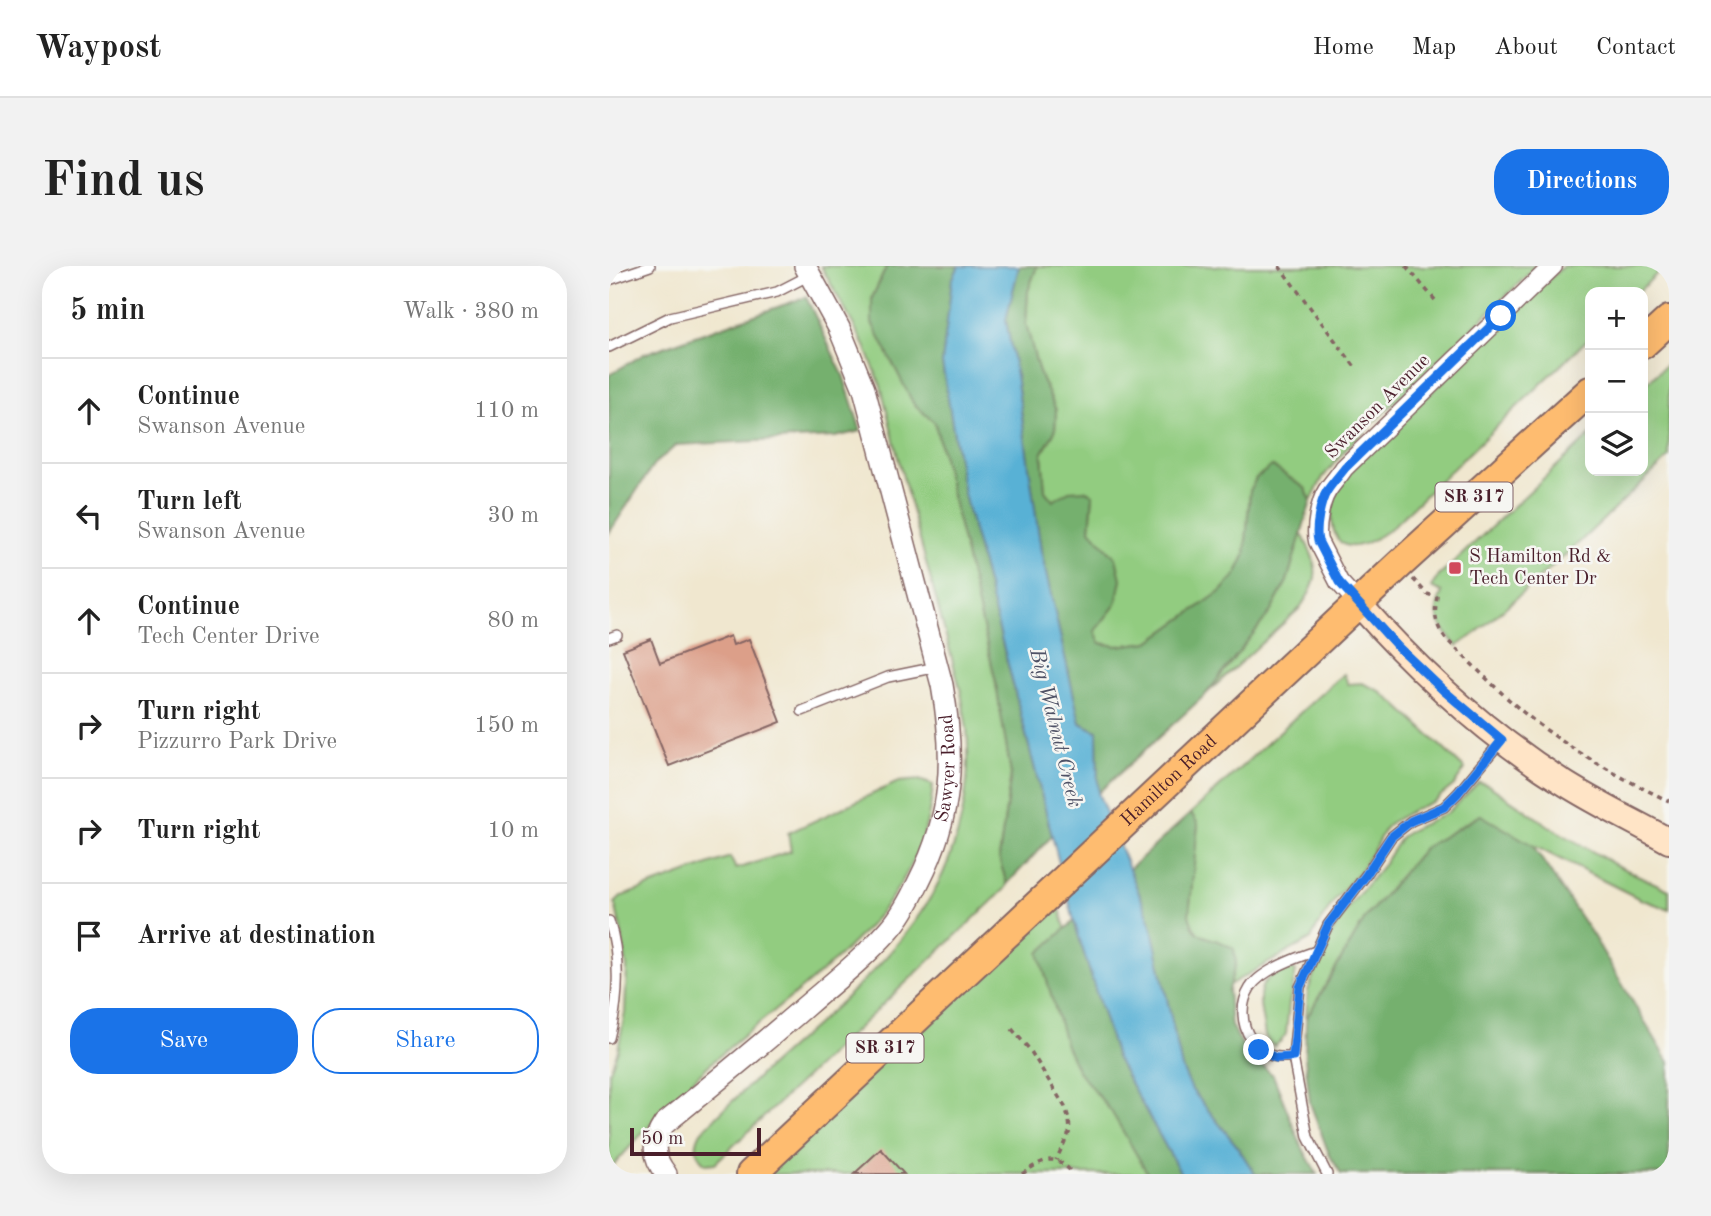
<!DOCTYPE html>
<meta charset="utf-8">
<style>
body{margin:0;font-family:"Old Standard TT",serif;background:#f2f2f2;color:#222}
.controls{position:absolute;right:21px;top:21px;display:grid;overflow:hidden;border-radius:14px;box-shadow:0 7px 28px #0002}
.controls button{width:63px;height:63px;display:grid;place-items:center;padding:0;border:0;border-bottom:2px solid #e0e0e0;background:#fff;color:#222;font:35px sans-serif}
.scale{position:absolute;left:21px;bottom:18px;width:131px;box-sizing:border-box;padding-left:7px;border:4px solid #4a1f2b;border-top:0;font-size:19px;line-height:24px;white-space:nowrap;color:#4a1f2b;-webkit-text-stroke:5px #f6f6f2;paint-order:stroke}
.stop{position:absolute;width:21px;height:21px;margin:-16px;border:5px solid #1a73e8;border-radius:50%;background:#fff}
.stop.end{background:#1a73e8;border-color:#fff;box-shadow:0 2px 7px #0008}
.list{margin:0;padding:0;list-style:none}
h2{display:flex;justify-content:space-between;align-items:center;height:91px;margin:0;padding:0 28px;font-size:30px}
h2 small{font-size:23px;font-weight:400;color:#767676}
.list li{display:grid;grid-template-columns:46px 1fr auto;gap:21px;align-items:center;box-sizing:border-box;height:105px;padding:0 28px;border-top:2px solid #e0e0e0}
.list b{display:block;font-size:26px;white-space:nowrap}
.list p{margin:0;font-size:23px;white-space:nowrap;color:#767676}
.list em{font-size:23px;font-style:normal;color:#767676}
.actions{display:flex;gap:14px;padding:21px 28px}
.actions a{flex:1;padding:16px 0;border:2px solid #1a73e8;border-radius:28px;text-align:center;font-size:24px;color:#1a73e8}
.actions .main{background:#1a73e8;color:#fff}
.icon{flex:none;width:38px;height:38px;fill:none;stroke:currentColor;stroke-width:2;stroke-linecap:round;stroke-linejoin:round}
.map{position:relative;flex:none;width:1060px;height:908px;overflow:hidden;border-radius:28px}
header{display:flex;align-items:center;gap:42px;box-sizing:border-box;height:98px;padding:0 35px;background:#fff;border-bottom:2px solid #e0e0e0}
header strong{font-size:33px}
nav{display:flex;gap:38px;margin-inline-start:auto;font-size:24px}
.intro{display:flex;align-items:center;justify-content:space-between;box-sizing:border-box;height:168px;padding:0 42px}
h1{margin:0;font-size:49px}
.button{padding:18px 32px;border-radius:28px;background:#1a73e8;color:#fff;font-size:24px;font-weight:700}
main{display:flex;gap:42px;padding:0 42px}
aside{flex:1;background:#fff;border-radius:28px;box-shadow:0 7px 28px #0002}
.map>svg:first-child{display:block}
.green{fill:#92cc80;stroke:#6e7656;stroke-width:2}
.forest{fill:#75b06e;stroke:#60684c;stroke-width:2}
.water{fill:#58b1d5;stroke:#516880;stroke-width:2}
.building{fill:#dc9f89}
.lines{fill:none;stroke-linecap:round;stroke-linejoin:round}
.service-casing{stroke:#846564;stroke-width:12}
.minor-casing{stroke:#846564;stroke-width:21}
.tertiary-casing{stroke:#846564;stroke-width:24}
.secondary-casing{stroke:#846564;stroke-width:28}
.primary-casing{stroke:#846564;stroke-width:32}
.path{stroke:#846564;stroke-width:3.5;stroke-dasharray:5 5;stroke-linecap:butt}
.service{stroke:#fff;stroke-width:9}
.minor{stroke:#fff;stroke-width:18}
.tertiary{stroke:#fff;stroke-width:21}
.secondary{stroke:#ffe4c6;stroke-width:24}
.primary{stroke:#febc70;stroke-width:28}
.route{stroke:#1a73e8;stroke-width:9}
.poi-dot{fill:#d1495b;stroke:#f6f6f2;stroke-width:2.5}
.labels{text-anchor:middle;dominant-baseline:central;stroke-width:5;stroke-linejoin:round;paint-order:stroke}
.shield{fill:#f6f6f2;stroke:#7e6067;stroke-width:2}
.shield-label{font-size:18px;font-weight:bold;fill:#4a1f2b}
.street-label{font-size:19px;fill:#4a1f2b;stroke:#f6f6f2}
.poi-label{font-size:19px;fill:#4a1f2b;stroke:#f6f6f2;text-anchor:start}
.water-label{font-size:21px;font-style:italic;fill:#4f5266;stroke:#f6f6f2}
</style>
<header>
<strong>Waypost</strong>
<nav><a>Home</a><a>Map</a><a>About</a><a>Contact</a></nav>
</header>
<div class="intro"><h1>Find us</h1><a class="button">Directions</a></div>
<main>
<aside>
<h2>5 min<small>Walk · 380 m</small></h2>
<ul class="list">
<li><svg class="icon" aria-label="ahead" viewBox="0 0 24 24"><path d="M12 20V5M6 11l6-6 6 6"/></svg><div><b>Continue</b><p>Swanson Avenue</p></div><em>110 m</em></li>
<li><svg class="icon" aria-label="left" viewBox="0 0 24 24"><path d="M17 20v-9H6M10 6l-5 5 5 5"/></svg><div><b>Turn left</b><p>Swanson Avenue</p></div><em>30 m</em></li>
<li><svg class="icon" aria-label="ahead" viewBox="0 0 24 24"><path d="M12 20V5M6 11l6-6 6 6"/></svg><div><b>Continue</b><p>Tech Center Drive</p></div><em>80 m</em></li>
<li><svg class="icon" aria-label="right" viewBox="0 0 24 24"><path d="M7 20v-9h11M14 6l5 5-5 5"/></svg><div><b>Turn right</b><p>Pizzurro Park Drive</p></div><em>150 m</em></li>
<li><svg class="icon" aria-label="right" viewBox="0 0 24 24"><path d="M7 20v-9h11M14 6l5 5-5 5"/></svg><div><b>Turn right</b></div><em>10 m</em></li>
<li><svg class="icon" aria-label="arrive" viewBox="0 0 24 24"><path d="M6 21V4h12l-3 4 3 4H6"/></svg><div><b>Arrive at destination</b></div></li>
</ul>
<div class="actions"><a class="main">Save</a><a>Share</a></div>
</aside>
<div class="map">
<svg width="1060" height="908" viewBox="0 0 1060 908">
<rect width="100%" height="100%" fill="#f6f6f2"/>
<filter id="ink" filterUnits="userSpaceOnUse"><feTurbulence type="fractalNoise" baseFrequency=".0143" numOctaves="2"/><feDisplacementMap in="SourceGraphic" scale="14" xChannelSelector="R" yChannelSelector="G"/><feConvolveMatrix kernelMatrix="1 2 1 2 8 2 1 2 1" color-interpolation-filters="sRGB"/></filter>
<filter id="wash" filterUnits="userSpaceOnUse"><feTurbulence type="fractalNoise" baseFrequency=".00686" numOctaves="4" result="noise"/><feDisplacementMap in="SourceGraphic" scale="28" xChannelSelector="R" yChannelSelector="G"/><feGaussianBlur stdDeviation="1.57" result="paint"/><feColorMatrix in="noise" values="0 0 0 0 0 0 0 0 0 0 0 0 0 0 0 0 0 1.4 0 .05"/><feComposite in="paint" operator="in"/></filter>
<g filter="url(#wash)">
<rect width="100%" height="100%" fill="#f0e7cf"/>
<g class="green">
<path d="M212,0H276L277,2L263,32L304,137L326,157L386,412L402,508L390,592L398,618L396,623L106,897L97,898C86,891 85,878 92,866C96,861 103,856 107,851C122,836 138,822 153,807C213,752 283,699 324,627C352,578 363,518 358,463C356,451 354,438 352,426L291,200L272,120L256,80Z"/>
<path d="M428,0H662V1L664,0H928L738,182L714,211L702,235L696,222L641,225L636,290L627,309L611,326L540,376L508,380L491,377L486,365L507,338V292L481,264L484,229L444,235L436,225L433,188L446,165L447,144L430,107L417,58L419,25Z"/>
<path d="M954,0H1056L1029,26H981V71L781,263C763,276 731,295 724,261C722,251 722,239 726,229C731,215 743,204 752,194Z"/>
<path d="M1060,96V191L959,287L867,367L848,380C839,370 828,358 828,343C828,338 832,331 833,326L822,321L829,311L981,169V205H1034V121Z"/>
<path d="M692,266C709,300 714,310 690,343L597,428L662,345L678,315Z"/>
<path d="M735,408L739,418L753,417L769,424L787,438L856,503L845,519L825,535L804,544L781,557L775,564L765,583L750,606L728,631L709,659L702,673L620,719L627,697L609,675L592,671L583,660L580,649L589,558L582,547L727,414Z"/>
<path d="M310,514L324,519C314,654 189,718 99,800C64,832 32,869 0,904V807L9,784L16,746L18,702L13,668L6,637L13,630L121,591L127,603L182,585L179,567L289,516Z"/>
<path d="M870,516L879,519L943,562L1007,599L1060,624V643L1031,633L923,579L871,549L815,582L757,651L697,753L699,725L709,696L726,662L741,639L774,599L792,571L802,564L838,547Z"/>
<path d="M446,623L488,786L558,908H142Z"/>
<path d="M681,703L687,705L680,738L677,768L672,775L665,780L660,776L656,770C652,739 639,711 681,703Z"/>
</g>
<g class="forest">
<path d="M276,0H350L343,14L333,97L355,228L443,570L398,618L390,592L402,508L386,412L326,157L304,137L263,57V32L277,2Z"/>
<path d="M410,0H428L419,25L417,58L430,107L447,144L446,165L433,188L436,225L444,235L460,225L477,224L484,229L481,264L507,292L512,313L507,338L486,365L491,377L508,380L540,376L611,326L627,309L636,290L641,225L647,212L663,200L696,222L702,235L678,315L662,345L597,428L489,527L488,465L471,457L432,285L407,109L397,54Z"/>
<path d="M197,31L234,109L252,165L226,171L68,179L46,197L0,267V109L35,88Z"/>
<path d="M582,547L589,558L580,649C586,671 591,668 609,675C615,677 620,680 625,683L627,697L619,724L622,760L639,788L664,809L692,879L708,908H646L628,880L583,824L573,802L541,654L520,603Z"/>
<path d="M872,549L923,579L983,668L1060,796V908H732L720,888L701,837L696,792L697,753L757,651L815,582Z"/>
<path d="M465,655L507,791L572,908H539L502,845L469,805L457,780L430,687Z"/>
</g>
<path class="water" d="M350,0H410L397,54L407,109L432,285L471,457L488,465L489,527L541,654L573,802L583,824L628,880L646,908H572L507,791L465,655L355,228L333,97L343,14Z"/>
<g id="blocks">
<g class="building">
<path d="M121,370L124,379L140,373L172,456L60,500L14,384L42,373L51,397Z"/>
<path d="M272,883L295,908H245Z"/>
</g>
</g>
</g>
<g filter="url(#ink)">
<use href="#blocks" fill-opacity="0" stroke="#846564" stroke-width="2"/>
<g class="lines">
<defs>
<g id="service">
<path d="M0,14L41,0"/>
<path d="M0,81L61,51L168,26L201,9"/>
<path d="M0,372L8,369"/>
<path d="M193,445L279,411L328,401"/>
<path d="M0,655C12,691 10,735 0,772"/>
<path d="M684,791C672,791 663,792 652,785C648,783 645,777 642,773C632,758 631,738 641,722C651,705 689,691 707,685"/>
<path d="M718,908L699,871L684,791L691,721L719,659L757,609L782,571L802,555L835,541L849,527L893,474"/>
</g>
<path id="minor" d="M750,338L730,316L709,275C706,263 711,236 718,225C723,217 730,210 735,202L944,0"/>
<g id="tertiary">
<path id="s1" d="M57,908C43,890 43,876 55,858C103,819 151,780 198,739C226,715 255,692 280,664C293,650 302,632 310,615C344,548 346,491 333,419L255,123L230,62L196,0"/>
</g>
<path id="secondary" d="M750,338C810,406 875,466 952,515C986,537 1024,555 1060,575"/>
<g id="primary">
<path d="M1034,78L1060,54"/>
<path id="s2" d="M142,908L790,299L981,125"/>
</g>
</defs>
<use href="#service" class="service-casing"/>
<use href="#minor" class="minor-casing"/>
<use href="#tertiary" class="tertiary-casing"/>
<use href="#secondary" class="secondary-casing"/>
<use href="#primary" class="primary-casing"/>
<g class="path">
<path d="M670,0L746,101"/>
<path d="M797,0L826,34"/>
<path d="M804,313L818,328L828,331C825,348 826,358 836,372C862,397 887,423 914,446C958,482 1009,511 1060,535"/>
<path d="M403,763L421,784L456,841L460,853L461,865L447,894"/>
<path d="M413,908C433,894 446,885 464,908"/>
</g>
<use href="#service" class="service"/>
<use href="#minor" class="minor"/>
<use href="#tertiary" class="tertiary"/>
<use href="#secondary" class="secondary"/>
<use href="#primary" class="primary"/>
</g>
</g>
<g class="lines" filter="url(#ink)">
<path class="route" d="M650,784L667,792L684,791L691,721L719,659L757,609L782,571L802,555L835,541L849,527L893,474L834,424L789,381L730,316L709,275C706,263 711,236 718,225C723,217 730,210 736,202L892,50"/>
</g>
<rect class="poi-dot" x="839" y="295" width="14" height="14" rx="3.5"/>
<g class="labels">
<g class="shield">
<rect x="826.5" y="216.5" width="77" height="29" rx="5"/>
<rect x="237.5" y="767.5" width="77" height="29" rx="5"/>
</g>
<g class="shield-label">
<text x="865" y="231">SR 317</text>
<text x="276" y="782">SR 317</text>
</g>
<g class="street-label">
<text transform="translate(769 141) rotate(-45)">Swanson Avenue</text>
<text stroke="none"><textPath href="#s1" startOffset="527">Sawyer Road</textPath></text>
<text stroke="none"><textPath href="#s2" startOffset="574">Hamilton Road</textPath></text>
</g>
<g class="poi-label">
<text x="860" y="291">S Hamilton Rd &amp;<tspan x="860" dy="22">Tech Center Dr</tspan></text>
</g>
<g class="water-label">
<text transform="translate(446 462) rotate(76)">Big Walnut Creek</text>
</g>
</g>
</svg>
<div class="controls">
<button>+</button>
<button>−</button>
<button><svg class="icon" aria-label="layers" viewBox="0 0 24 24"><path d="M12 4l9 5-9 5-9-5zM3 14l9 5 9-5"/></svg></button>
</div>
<div class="scale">50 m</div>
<div class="stop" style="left:892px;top:50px"></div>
<div class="stop end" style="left:650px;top:784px"></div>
</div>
</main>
